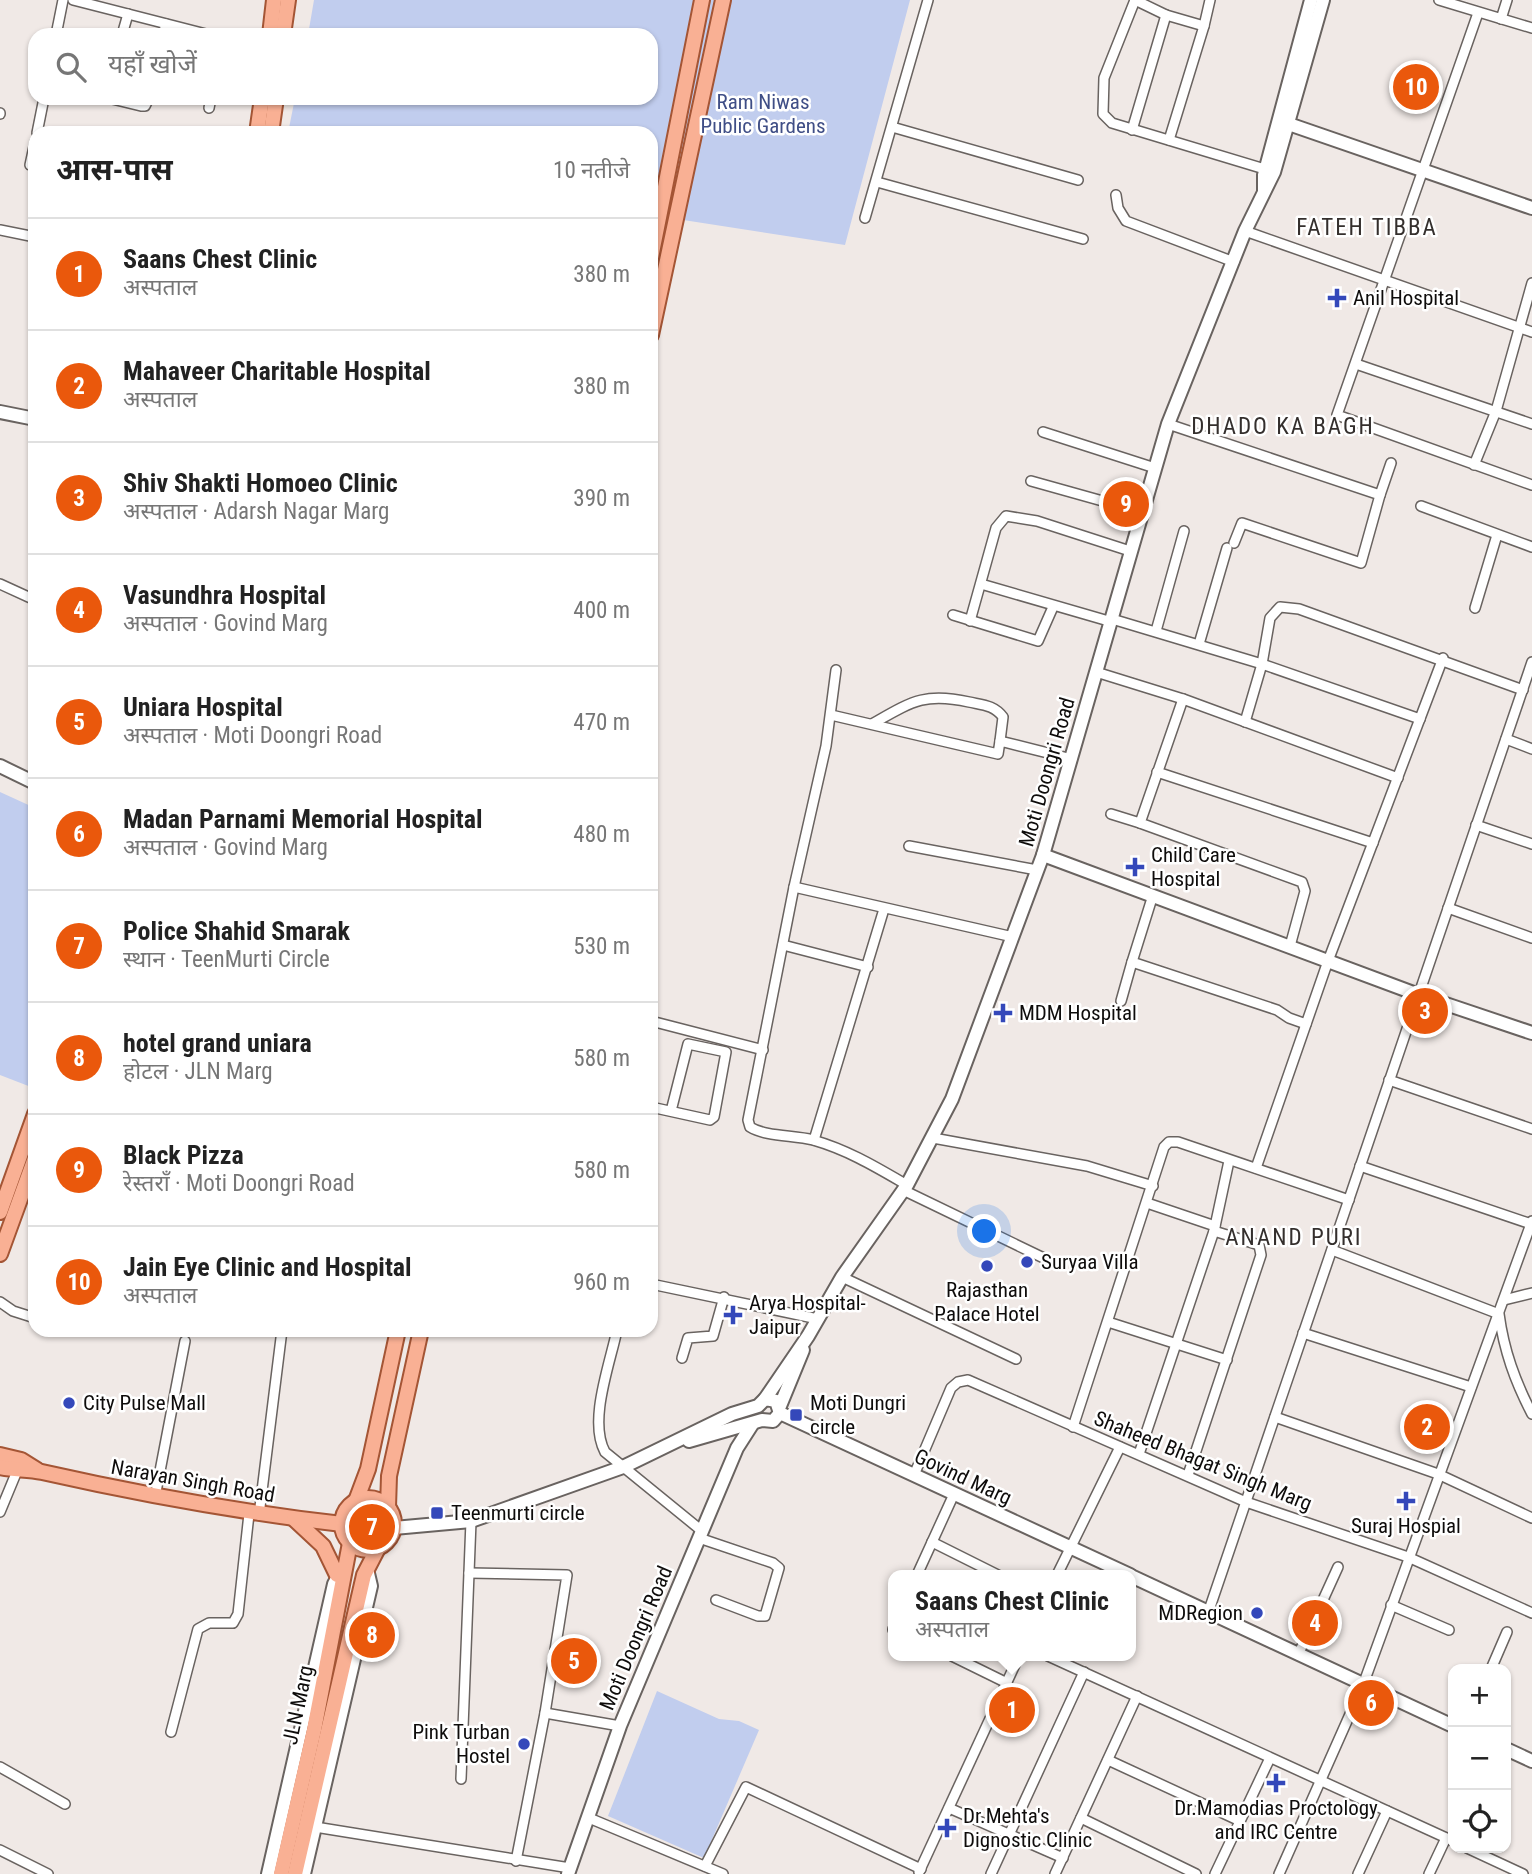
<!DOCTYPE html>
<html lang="hi">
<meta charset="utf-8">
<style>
body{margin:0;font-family:"Roboto Condensed","Noto Sans Devanagari",sans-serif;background:#f6f6f6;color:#222}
.controls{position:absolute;right:21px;bottom:21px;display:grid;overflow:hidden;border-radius:14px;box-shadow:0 2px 5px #0004}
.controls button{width:63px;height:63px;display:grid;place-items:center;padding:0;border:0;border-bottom:2px solid #e0e0e0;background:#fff;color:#222;font:35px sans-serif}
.you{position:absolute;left:985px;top:1232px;width:24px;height:24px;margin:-18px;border:5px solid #fff;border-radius:50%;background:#1a73e8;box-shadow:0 0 0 10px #1a73e833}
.badge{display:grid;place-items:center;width:46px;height:46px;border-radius:50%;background:#ea580c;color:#fff;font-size:23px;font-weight:700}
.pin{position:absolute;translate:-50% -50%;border:4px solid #fff;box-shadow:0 2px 7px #0006}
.popup{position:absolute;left:888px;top:1570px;width:248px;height:91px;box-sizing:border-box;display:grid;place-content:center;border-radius:14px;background:#fff;filter:drop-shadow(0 2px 5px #0005);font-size:23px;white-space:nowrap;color:#767676}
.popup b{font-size:26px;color:#222}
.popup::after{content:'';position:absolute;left:50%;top:100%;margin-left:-14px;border:14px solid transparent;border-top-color:#fff}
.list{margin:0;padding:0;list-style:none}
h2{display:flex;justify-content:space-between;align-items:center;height:91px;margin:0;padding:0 28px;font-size:30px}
h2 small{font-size:23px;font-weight:400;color:#767676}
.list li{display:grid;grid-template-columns:46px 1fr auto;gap:21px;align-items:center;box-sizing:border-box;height:112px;padding:0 28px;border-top:2px solid #e0e0e0}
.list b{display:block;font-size:26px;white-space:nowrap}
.list p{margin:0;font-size:23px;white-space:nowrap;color:#767676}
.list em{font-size:23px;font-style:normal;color:#767676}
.icon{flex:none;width:38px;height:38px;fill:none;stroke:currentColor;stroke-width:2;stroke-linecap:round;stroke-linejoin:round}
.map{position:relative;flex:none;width:1532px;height:1874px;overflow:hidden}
.search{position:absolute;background:#fff;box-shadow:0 2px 5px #0004;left:28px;top:28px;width:630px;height:77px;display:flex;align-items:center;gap:18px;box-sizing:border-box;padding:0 24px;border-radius:21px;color:#767676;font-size:26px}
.panel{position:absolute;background:#fff;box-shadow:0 2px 5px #0004;left:28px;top:126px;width:630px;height:1211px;border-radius:21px}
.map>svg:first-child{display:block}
.green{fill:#c1cdee}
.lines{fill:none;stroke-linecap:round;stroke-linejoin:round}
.street-casing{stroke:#696360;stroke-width:12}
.secondary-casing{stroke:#696360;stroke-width:16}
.primary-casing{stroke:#a45535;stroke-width:18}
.street{stroke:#fff;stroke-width:9}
.secondary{stroke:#fff;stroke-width:12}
.primary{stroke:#f9b094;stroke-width:14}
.poi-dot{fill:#3448ba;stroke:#fff;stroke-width:2.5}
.labels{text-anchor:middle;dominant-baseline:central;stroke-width:5;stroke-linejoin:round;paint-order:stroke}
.park-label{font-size:21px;fill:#3f4e86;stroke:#fff}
.poi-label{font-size:21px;fill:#0e0c0b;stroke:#fff;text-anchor:start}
.street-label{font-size:21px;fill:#0e0c0b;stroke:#fff}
.neighbourhood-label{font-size:23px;letter-spacing:2px;fill:#342f2d;stroke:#fff}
</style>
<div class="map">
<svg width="1532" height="1874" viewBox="0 0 1532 1874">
<rect width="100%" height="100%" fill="#f0e9e6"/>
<g class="green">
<path d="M314,0H910L845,245L651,215V133H288L295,98H651V35H308Z"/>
<path d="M0,792L35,808V1068L31,1087L0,1075Z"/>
<path d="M657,1691L719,1719L739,1721L759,1730L704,1858L608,1816Z"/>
</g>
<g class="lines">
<defs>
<g id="street">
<path d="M73,0L210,35"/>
<path d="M1135,0L1104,78L1103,114L1112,123L1271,171"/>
<path d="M1135,0L1166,15"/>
<path d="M1439,0L1532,28"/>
<path d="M1478,13L1337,415L1532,485"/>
<path d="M1501,19L1507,0"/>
<path d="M1204,26L1210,0"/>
<path d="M56,35L63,0"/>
<path d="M122,35L128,14"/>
<path d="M163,35L166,24"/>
<path d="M108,98L141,106H145L149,98"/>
<path d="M209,108L211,98"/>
<path d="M0,113V114"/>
<path d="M892,127L1078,180"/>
<path d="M1132,130L1166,15L1204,26L1169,140"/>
<path d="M37,133L44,98"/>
<path d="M30,165L35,142"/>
<path d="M877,182L1083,239"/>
<path d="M1116,195L1118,208L1126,221L1234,262"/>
<path d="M865,218L928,0"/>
<path d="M0,230L35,237"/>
<path d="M1245,231L1532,332"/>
<path d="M1356,364L1532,424"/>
<path d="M1168,424L1380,495L1361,563L1242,523L1234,543"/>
<path d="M1043,432L1155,468"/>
<path d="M1474,465L1496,411L1532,283"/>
<path d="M1031,481L1142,512"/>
<path d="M1380,495L1391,463"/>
<path d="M1421,506L1532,547"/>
<path d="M0,584L35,600"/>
<path d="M981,584L1112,622"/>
<path d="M1475,608L1497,535"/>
<path d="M953,615L1038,641L1053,607"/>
<path d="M1112,619L1262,664L1420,719"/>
<path d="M970,621L996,528L1006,516L1037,521L1130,551"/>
<path d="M1156,631L1184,531"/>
<path d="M1199,644L1227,548"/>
<path d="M836,670L826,746L794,887L748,1120L750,1127C766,1137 794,1135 813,1140C848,1150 876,1167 907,1185"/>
<path d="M1096,672L1183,699L1398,778"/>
<path d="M1183,699L1140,823L1302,882L1305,891L1290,946"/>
<path d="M831,715L998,754L1000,741L1072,759"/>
<path d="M1245,722L1262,664L1270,618L1280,607L1299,609L1523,690"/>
<path d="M872,724C911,702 924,692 969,702C983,705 994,705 1003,717L1000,741"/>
<path d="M1506,739L1532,749"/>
<path d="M1157,772L1373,843"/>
<path d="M1111,814L1140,823"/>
<path d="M1476,825L1532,844"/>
<path d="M909,846L1037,870"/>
<path d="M794,887L1013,937"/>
<path d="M1153,895L1132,962L1277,1010L1289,1018L1306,1024"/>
<path d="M1448,908L1532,938"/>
<path d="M783,945L868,967"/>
<path d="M1121,1001L1132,962"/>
<path d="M651,1021L763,1050"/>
<path d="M1389,1080L1532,1129"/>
<path d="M651,1107L710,1120L714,1117L726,1052L688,1044L671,1111"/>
<path d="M933,1138L1087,1166L1153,1186"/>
<path d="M814,1140L884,909"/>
<path d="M1360,1166L1531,1224"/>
<path d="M1256,1168L1328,961L1443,658"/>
<path d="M903,1190L1054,1263"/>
<path d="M1147,1203L1215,1226"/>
<path d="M1332,1250L1499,1314C1504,1351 1515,1381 1532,1414"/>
<path d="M842,1277L1016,1359"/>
<path d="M651,1284L818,1319"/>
<path d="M1504,1300L1532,1293"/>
<path d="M0,1302L13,1311L35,1318"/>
<path d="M1108,1322L1227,1360"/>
<path d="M617,1330C610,1364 588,1421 605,1452L702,1531"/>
<path d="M1303,1333L1471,1387"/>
<path d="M682,1358L688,1338L713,1336L724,1297"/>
<path d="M1275,1417L1438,1474L1532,1518"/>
<path d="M1073,1427L1164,1147L1169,1142H1178L1349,1200"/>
<path d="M1139,1454L1214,1231L1229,1161"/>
<path d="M914,1475L951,1388L958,1382L968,1380L1246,1502L1408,1557L1532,1613"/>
<path d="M1188,1475L1261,1255L1259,1245L1214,1231"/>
<path d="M155,1497L185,1341"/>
<path d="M0,1512L17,1471"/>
<path d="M259,1515L282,1330"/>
<path d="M699,1538L773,1563L779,1568L765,1616H758L716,1600"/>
<path d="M932,1542L998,1575"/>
<path d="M469,1573L567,1575L545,1713L516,1861"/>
<path d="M917,1575L954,1494"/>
<path d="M1057,1575L1120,1447"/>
<path d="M1391,1605L1449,1630"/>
<path d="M1208,1613L1532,662"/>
<path d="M893,1629V1630"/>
<path d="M1298,1655L1338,1567"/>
<path d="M952,1656L1007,1683"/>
<path d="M1048,1656L1453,1841"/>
<path d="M1491,1669L1507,1632"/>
<path d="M545,1713L620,1726"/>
<path d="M171,1732L198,1629L209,1623H233L238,1614L249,1514"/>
<path d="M1108,1760L1240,1821"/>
<path d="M0,1767L65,1804"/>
<path d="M461,1779L471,1521"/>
<path d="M949,1808L1063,1858"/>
<path d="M589,1818L723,1874"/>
<path d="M1081,1818L1196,1874"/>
<path d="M309,1826L570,1868"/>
<path d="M1467,1848L1523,1874"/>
<path d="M0,1850L48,1874"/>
<path d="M705,1866L746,1787L921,1869"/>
<path d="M919,1872L1019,1656"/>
<path d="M991,1874L1084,1672"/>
<path d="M1055,1874L1137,1696"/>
<path d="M1215,1874L1270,1758"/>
<path d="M1279,1874L1363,1685L1532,1221"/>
<path d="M1358,1874L1387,1811"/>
<path d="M1429,1874L1446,1838"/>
</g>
<g id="secondary">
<path d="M1280,121L1532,208"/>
<path d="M1264,191V175L1311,0"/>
<path d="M0,412L35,419"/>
<path d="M0,766L35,783"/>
<path d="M1043,855L1419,995L1532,1033"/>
<path d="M765,1399L808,1336L842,1277L907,1185L952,1099L1043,855L1168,424L1245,231L1274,172L1323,0"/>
<path d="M780,1406L803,1350"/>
<path d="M780,1413L1130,1575"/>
<path d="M689,1441L762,1420L773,1421L780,1413"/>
<path d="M394,1528L471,1521L623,1467L732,1414L758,1406L765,1399L776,1401L780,1413"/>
<path d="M1131,1576L1453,1726"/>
<path d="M1506,1749L1532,1761"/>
<path d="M268,1874L334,1584L342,1569"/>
<path d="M304,1874L371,1586L367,1569"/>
<path d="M568,1874L620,1726L737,1448L753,1423"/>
</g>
<g id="primary">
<path d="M270,35L274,0"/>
<path d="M283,35L288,0"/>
<path d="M257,133L262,98"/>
<path d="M271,133L276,98"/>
<path d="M651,258L702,0"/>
<path d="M651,335L723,0"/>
<path d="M0,1212L35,1114"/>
<path d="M0,1254L35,1158"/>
<path d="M0,1455L21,1460L37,1470"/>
<path d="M0,1467C14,1470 28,1469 42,1472C144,1495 238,1512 342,1524"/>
<circle cx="368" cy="1524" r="26"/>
<path d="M356,1501L368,1469L398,1330"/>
<path d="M388,1507L389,1476L421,1330"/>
<path d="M294,1519L323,1546L337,1575"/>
<path d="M281,1874L314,1730L350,1543"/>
<path d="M295,1874L364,1575L378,1548"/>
</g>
</defs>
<use href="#street" class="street-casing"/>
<use href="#secondary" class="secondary-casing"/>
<use href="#primary" class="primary-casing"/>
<use href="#street" class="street"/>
<use href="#secondary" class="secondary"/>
<use href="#primary" class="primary"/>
</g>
<g class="poi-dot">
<path d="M1333.5 287.5h7v7h7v7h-7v7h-7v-7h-7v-7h7z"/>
<path d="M1131.5 856.5h7v7h7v7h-7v7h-7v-7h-7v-7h7z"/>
<path d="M999.5 1002.5h7v7h7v7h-7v7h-7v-7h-7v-7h7z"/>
<circle cx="1027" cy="1262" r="7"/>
<circle cx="987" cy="1266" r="7"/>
<path d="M729.5 1304.5h7v7h7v7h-7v7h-7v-7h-7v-7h7z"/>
<circle cx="69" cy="1403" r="7"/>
<rect x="789" y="1408" width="14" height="14" rx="3.5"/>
<path d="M1402.5 1490.5h7v7h7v7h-7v7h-7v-7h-7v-7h7z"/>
<rect x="430" y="1506" width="14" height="14" rx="3.5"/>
<circle cx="1257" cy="1613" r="7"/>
<circle cx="524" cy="1744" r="7"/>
<path d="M1272.5 1772.5h7v7h7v7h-7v7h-7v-7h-7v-7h7z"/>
<path d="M943.5 1817.5h7v7h7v7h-7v7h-7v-7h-7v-7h7z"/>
</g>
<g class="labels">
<g class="park-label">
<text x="763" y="102">Ram Niwas<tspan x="763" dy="24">Public Gardens</tspan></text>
</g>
<g class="poi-label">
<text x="1353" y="298">Anil Hospital</text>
<text x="1151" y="855">Child Care<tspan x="1151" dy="24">Hospital</tspan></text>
<text x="1019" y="1013">MDM Hospital</text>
<text x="1041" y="1262">Suryaa Villa</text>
<text x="987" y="1290" text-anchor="middle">Rajasthan<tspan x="987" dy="24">Palace Hotel</tspan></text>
<text x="749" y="1303">Arya Hospital-<tspan x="749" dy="24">Jaipur</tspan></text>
<text x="83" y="1403">City Pulse Mall</text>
<text x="810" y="1403">Moti Dungri<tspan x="810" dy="24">circle</tspan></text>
<text x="451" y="1513">Teenmurti circle</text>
<text x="1406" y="1526" text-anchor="middle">Suraj Hospial</text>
<text x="1243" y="1613" text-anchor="end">MDRegion</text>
<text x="510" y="1732" text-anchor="end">Pink Turban<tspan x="510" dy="24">Hostel</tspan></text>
<text x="1276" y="1808" text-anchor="middle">Dr.Mamodias Proctology<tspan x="1276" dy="24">and IRC Centre</tspan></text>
<text x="963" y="1816">Dr.Mehta's<tspan x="963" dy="24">Dignostic Clinic</tspan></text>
</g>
<g class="street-label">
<text transform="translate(1047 772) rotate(-74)">Moti Doongri Road</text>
<text transform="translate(1203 1461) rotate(22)">Shaheed Bhagat Singh Marg</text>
<text transform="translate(963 1477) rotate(25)">Govind Marg</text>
<text transform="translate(193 1481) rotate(10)">Narayan Singh Road</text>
<text transform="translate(636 1638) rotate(-67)">Moti Doongri Road</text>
<text transform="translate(298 1705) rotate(-78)">JLN Marg</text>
</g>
<g class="neighbourhood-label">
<text x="1367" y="227">FATEH TIBBA</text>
<text x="1283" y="426">DHADO KA BAGH</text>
<text x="1294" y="1237">ANAND PURI</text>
</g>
</g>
</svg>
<div class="controls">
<button>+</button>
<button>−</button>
<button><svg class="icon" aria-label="locate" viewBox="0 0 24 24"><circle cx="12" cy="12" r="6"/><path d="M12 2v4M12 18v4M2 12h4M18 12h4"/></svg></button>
</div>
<div class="you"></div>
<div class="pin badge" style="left:1012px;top:1710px">1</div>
<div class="popup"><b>Saans Chest Clinic</b>अस्पताल</div>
<div class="pin badge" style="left:1427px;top:1427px">2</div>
<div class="pin badge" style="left:1425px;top:1011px">3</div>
<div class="pin badge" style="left:1315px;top:1623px">4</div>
<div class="pin badge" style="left:574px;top:1661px">5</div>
<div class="pin badge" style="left:1371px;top:1703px">6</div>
<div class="pin badge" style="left:372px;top:1527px">7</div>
<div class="pin badge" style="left:372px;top:1635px">8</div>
<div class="pin badge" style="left:1126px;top:504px">9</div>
<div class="pin badge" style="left:1416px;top:87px">10</div>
<div class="search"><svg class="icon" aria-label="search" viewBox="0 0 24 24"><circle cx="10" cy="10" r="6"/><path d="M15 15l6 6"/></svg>यहाँ खोजें</div>
<section class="panel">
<h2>आस-पास<small>10 नतीजे</small></h2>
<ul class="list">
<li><span class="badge">1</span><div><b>Saans Chest Clinic</b><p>अस्पताल</p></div><em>380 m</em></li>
<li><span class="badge">2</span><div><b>Mahaveer Charitable Hospital</b><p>अस्पताल</p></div><em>380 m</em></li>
<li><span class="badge">3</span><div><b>Shiv Shakti Homoeo Clinic</b><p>अस्पताल · Adarsh Nagar Marg</p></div><em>390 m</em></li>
<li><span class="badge">4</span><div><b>Vasundhra Hospital</b><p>अस्पताल · Govind Marg</p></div><em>400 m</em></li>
<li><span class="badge">5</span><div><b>Uniara Hospital</b><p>अस्पताल · Moti Doongri Road</p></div><em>470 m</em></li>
<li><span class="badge">6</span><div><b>Madan Parnami Memorial Hospital</b><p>अस्पताल · Govind Marg</p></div><em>480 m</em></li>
<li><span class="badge">7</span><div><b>Police Shahid Smarak</b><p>स्थान · TeenMurti Circle</p></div><em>530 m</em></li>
<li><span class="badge">8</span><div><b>hotel grand uniara</b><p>होटल · JLN Marg</p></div><em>580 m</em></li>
<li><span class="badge">9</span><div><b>Black Pizza</b><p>रेस्तराँ · Moti Doongri Road</p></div><em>580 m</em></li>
<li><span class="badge">10</span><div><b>Jain Eye Clinic and Hospital</b><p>अस्पताल</p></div><em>960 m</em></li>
</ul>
</section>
</div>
